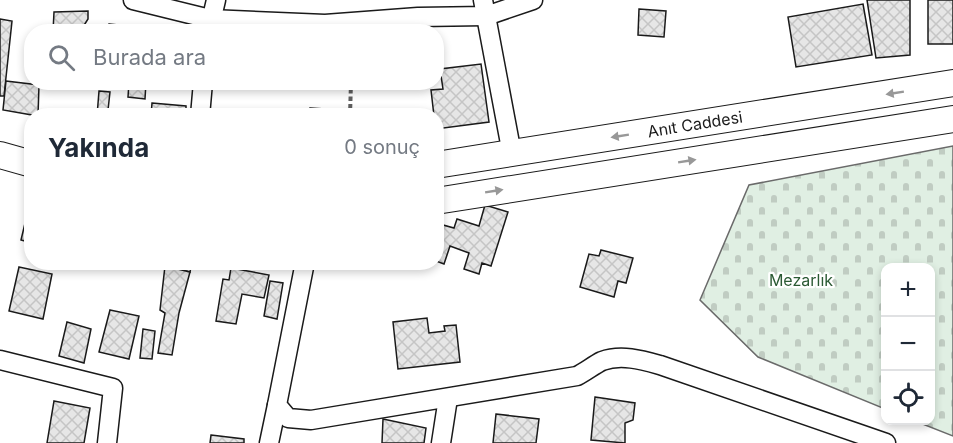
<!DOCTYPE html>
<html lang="tr">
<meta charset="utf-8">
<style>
body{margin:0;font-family:Inter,sans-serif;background:#f2f2f3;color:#1f2937}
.controls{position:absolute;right:18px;bottom:18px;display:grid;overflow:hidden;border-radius:12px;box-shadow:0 3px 9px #0003}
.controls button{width:54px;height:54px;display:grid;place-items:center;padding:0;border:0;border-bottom:2px solid #e0e1e3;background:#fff;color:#1f2937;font:30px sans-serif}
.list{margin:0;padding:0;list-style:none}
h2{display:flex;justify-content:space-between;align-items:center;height:78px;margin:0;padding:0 24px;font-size:26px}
h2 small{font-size:20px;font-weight:400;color:#747a83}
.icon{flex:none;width:33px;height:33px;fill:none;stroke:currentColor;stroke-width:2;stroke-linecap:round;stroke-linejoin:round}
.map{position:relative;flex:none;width:953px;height:443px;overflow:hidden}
.search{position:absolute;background:#fff;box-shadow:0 3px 9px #0003;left:24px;top:24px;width:420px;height:66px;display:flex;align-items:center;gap:15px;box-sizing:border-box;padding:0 21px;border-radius:24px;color:#747a83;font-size:22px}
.panel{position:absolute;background:#fff;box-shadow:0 3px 9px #0003;left:24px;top:108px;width:420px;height:162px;border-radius:24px}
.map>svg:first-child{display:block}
.cemetery{fill:url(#cemetery-stones);stroke:#6a6a6a;stroke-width:1.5}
.building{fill:url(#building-cross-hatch);stroke:#1a1a1a;stroke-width:1.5}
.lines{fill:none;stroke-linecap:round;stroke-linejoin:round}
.minor-casing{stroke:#1a1a1a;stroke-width:21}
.secondary-casing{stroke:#1a1a1a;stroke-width:28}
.path{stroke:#5f5f5f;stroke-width:4;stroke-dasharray:4.5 3;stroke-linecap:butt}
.minor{stroke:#fff;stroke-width:18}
.secondary{stroke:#fff;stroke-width:26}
.oneway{fill:#989898}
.labels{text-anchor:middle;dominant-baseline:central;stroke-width:4.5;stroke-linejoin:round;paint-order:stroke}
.street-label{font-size:16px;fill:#1a1a1a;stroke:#fff}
.park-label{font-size:16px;fill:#2b5a34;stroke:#fff}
</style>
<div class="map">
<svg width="953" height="443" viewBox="0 0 953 443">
<defs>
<pattern id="cemetery-stones" width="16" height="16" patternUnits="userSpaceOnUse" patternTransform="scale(1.5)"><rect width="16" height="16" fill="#e0efe3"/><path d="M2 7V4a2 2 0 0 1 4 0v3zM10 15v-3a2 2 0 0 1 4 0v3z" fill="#c0ccc2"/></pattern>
<pattern id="building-cross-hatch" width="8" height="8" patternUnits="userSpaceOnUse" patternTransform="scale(1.5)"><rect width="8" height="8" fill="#e6e6e6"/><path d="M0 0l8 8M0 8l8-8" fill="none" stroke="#c5c5c5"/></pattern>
</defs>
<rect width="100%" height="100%" fill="#fff"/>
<path class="cemetery" d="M953,146V436L915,421L930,420V268H886L885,409L758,357L700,300L749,185Z"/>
<g class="building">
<path d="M867,0H910V55L876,58Z"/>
<rect x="928" y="0" width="25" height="44"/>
<path d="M863,4L872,55L796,67L788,17Z"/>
<path d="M639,9L666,11L664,37L638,35Z"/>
<path d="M88,11V19L83,27H70L69,32H53L54,12Z"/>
<path d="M0,19L12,21L4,96H0Z"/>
<path d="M109,24L147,28L146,32H108Z"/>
<path d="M481,64L489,122L436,129V116H434L431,90L443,89L440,69Z"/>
<path d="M6,81L39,85L38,116L3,110Z"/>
<path d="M55,82H88L87,89L54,85Z"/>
<path d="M129,82H146L145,99L128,97Z"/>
<path d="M99,91L110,92L108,110L136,111V116H97Z"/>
<path d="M152,103L186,106V116H151Z"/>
<path d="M310,108L341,110V116H310Z"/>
<path d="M222,109L257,115V116H221Z"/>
<path d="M32,194V243L21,240Z"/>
<path d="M485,205L508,212L491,266L482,263L479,274L464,269L469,253L450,246L444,264L436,261V228L441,230L443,225L454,228L457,219L479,226Z"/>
<path d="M601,250L633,258L626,283L618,281L614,297L580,287L589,254L599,256Z"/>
<path d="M157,262H192L190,272L156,264Z"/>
<path d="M165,266L190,272L179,313L172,355L158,353L165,313L160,310Z"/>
<path d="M19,267L52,274L43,319L9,311Z"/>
<path d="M231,268L269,275L264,298L242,294L236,324L216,321L223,279L229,280Z"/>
<path d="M270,281L283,283L277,319L264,316Z"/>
<path d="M110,310L139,316L129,359L99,352Z"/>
<path d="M427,318L429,333L445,331L444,326L456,325L460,362L398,369L393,322Z"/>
<path d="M67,322L91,329L84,363L59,356Z"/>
<path d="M143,329L155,331L152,359L140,358Z"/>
<path d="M595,397L635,403L633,420L625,423V443L591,440Z"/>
<path d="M54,401L90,408L84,443H47Z"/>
<path d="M496,414L539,419L536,443H493Z"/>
<path d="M383,419L426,428L424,443H382Z"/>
<path d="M211,435L244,439V443H210Z"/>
</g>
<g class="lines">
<defs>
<g id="minor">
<path d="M133,0L210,19L325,24L418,17L486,16L533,0"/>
<path d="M483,0L512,154"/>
<path d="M209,30L216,0"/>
<path d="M200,116L203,82"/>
<path d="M305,262L277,405L288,418L311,420L577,376C585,372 594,365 602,361C621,354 642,360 660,365L886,443"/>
<path d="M0,360L113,388L107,443"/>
<path d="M269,443L277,405"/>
<path d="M441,443L448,398"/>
</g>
<g id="secondary">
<path d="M0,155L32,164"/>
<path d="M436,165L953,83"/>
<path d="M436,201L953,119"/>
</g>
</defs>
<use href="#minor" class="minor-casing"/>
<use href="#secondary" class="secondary-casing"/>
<path class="path" d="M350,116L351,82"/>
<use href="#minor" class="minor"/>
<use href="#secondary" class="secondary"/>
</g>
<defs><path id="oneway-solid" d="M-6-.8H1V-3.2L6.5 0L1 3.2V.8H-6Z" transform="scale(1.5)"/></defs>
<g class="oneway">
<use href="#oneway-solid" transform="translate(895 93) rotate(171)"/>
<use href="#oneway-solid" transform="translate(620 136) rotate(171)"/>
<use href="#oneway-solid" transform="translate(687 161) rotate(-9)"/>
<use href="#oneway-solid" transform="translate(494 191) rotate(-9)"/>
</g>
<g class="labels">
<g class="street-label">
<text transform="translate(695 124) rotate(-9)">Anıt Caddesi</text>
</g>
<g class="park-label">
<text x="801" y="280">Mezarlık</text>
</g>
</g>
</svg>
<div class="controls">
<button>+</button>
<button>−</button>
<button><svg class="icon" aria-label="locate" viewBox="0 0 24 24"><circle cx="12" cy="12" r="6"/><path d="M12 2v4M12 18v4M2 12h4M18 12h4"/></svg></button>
</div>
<div class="search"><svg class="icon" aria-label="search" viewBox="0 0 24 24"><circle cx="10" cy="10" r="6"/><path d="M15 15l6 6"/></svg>Burada ara</div>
<section class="panel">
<h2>Yakında<small>0 sonuç</small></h2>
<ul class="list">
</ul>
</section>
</div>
